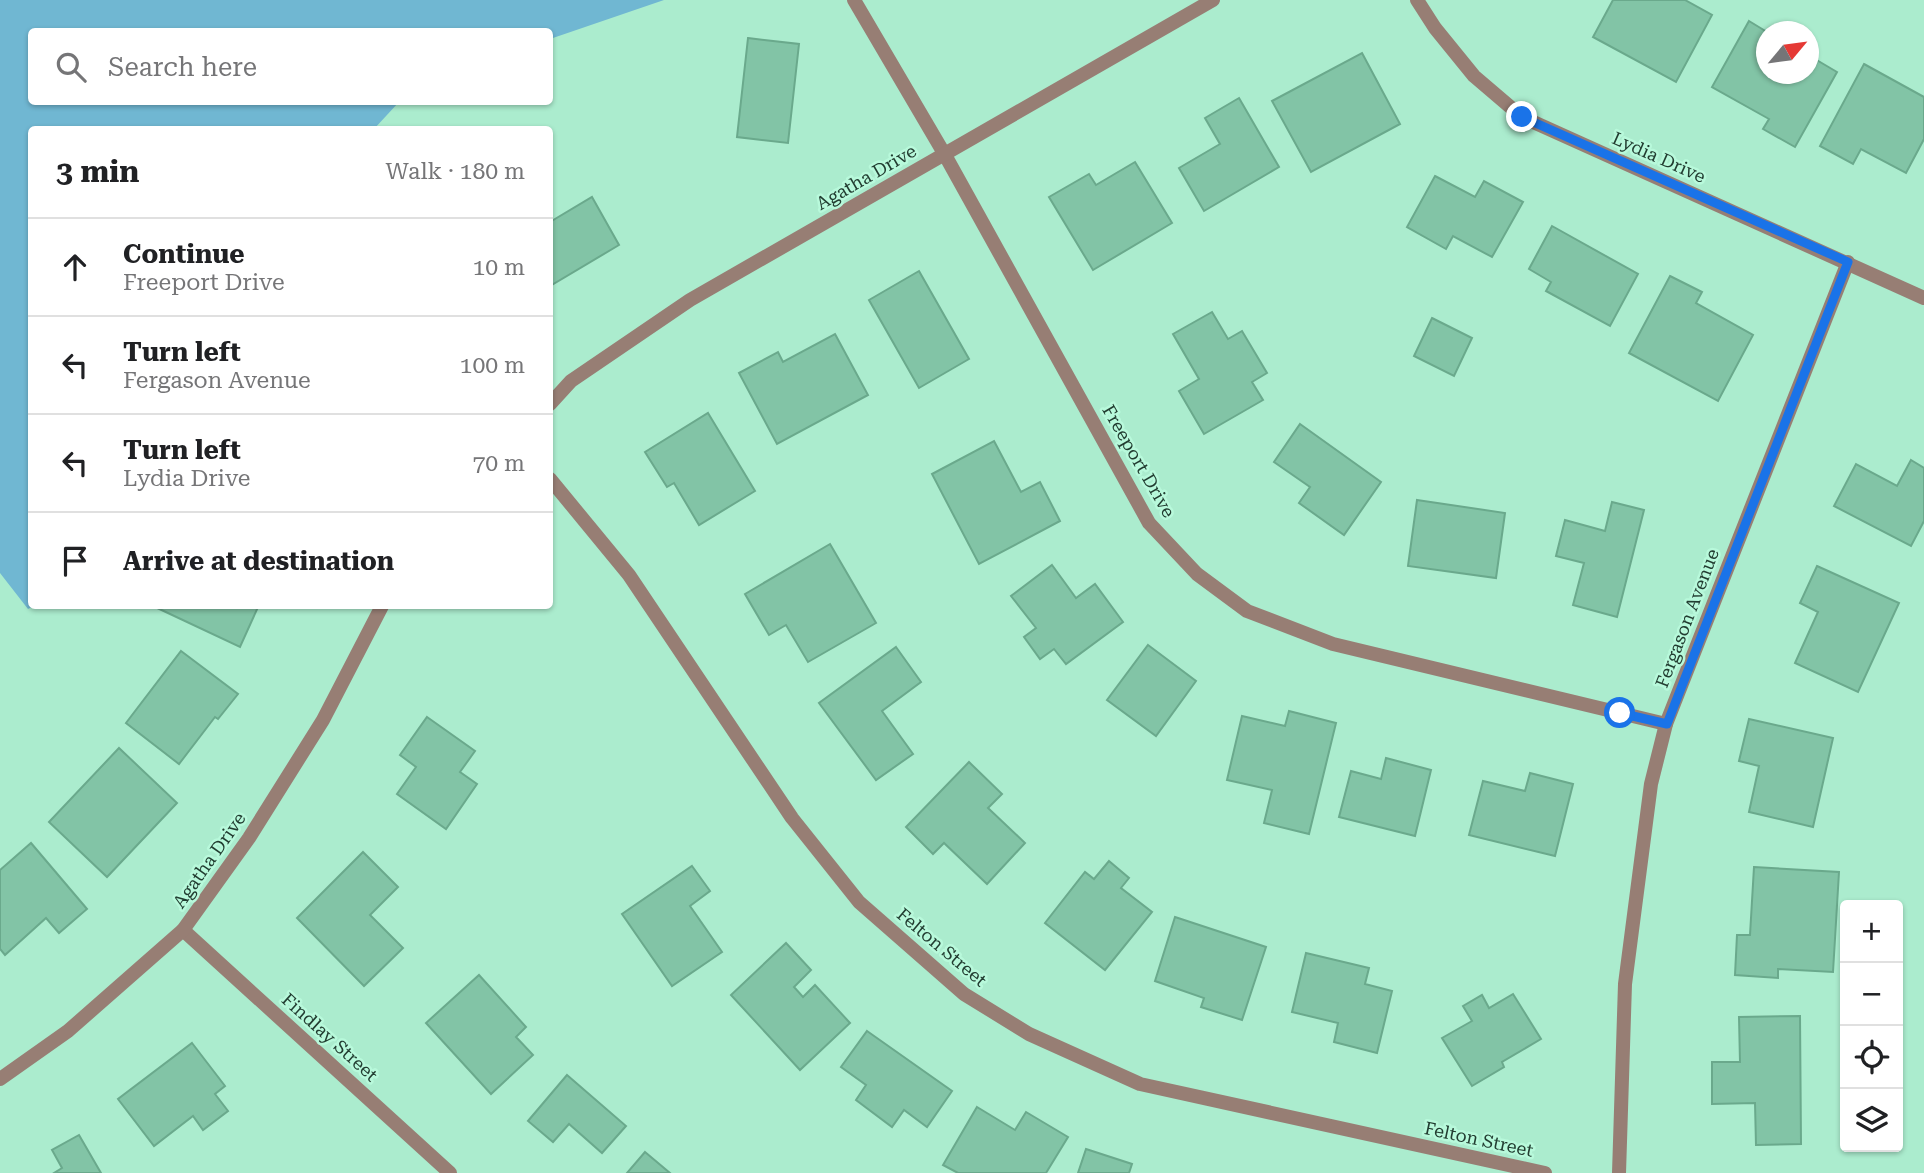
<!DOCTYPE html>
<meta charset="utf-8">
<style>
body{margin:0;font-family:"Roboto Serif",serif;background:#f6f6f6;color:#202124}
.controls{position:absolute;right:21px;bottom:21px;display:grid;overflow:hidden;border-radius:7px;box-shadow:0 2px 5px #0004}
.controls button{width:63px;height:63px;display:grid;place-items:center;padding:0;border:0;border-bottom:2px solid #e0e0e0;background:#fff;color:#202124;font:35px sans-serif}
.compass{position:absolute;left:1756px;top:21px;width:63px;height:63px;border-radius:50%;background:#fff;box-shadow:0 2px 5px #0004;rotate:61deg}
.stop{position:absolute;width:21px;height:21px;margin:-16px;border:5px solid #1a73e8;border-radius:50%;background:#fff}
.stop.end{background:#1a73e8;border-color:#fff;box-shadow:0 2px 7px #0008}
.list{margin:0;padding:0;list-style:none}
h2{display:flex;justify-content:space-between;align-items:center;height:91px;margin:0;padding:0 28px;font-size:30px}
h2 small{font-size:23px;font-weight:400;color:#757577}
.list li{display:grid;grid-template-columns:46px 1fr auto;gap:21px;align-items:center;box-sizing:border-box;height:98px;padding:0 28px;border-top:2px solid #e0e0e0}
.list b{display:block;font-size:26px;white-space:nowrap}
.list p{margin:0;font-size:23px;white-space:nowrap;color:#757577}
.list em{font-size:23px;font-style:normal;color:#757577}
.icon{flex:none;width:38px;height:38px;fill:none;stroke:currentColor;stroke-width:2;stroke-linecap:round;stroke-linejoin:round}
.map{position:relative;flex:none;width:1924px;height:1173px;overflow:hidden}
.search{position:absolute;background:#fff;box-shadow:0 2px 5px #0004;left:28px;top:28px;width:525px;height:77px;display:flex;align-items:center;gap:18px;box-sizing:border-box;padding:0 24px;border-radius:7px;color:#757577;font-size:26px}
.panel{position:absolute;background:#fff;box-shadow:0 2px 5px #0004;left:28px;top:126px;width:525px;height:483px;border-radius:7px}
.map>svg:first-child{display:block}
.water{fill:#70b7d2}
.building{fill:#82c4a6;stroke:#6aa98c;stroke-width:2}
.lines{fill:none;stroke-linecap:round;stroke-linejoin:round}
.minor{stroke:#977e74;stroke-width:14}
.route{stroke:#1a73e8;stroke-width:9}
.labels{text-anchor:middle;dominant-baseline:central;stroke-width:5;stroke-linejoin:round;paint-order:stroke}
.street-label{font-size:18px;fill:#223d31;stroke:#b8f9db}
</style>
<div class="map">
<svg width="1924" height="1173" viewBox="0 0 1924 1173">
<rect width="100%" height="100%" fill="#abecce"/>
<path class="water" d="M0,0H664L550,39V32H32V102H399L374,129L32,130V606H34L28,609L0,573Z"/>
<g class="building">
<path d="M1613,0H1685L1712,15L1676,82L1593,37Z"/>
<path d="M1749,21L1767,32L1766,74H1808V55L1837,72L1795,147L1763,129L1769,119L1712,87Z"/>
<path d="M748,38L799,44L788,143L737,137Z"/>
<path d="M1362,53L1400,124L1311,172L1272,101Z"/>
<path d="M1864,64L1924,97V139L1906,173L1861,149L1853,164L1820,146Z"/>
<path d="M1239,98L1279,167L1204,211L1179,168L1220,144L1205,118Z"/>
<path d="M1135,162L1172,223L1093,270L1049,197L1089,174L1096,185Z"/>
<path d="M1435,176L1475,197L1484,181L1523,202L1492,257L1453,236L1446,249L1407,227Z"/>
<path d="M592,197L619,245L550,286V222Z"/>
<path d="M1552,226L1638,274L1610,326L1546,291L1551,282L1529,269Z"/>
<path d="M919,271L969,359L919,388L869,300Z"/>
<path d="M1670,276L1702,292L1696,303L1753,335L1718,401L1629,353Z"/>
<path d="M1212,312L1228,339L1242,331L1267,373L1252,382L1263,400L1204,434L1179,391L1199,379L1173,334Z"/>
<path d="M1432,318L1472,338L1454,376L1414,356Z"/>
<path d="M835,334L868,395L777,444L739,373L778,352L783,362Z"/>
<path d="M708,413L755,491L699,525L674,483L667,487L645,452Z"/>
<path d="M1300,424L1381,482L1344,535L1299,503L1310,487L1274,462Z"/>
<path d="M994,441L1021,492L1040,482L1060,521L979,564L932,474Z"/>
<path d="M1911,460L1924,468V521L1911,546L1834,506L1856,464L1897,486Z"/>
<path d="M1417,500L1505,513L1496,578L1408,566Z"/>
<path d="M1612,502L1644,510L1617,617L1573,605L1584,563L1556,556L1565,520L1605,531Z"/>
<path d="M830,544L876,623L808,662L786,625L769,635L745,594Z"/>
<path d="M1052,565L1076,598L1095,584L1123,622L1066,664L1054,649L1040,659L1024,637L1036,628L1011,596Z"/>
<path d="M1817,566L1899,603L1858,692L1795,663L1818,612L1800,603Z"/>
<path d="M153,606H255L258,607L240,647Z"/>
<path d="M1148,645L1196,681L1156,736L1107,700Z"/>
<path d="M896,647L921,682L882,711L913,754L876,780L819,703Z"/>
<path d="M181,651L238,694L218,719L215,717L179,764L126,723Z"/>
<path d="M1289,711L1336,723L1309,834L1264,823L1272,790L1227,780L1242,716L1285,726Z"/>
<path d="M427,717L475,751L460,772L477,784L446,829L397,794L416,767L400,755Z"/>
<path d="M1749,719L1833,738L1813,827L1749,812L1759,766L1739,761Z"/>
<path d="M119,748L177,803L107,877L49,822Z"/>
<path d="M1386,758L1431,770L1415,836L1339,817L1351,771L1381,779Z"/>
<path d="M969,762L1002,794L988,808L1025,843L987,884L944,843L933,854L906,827Z"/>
<path d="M1530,773L1573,784L1555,856L1469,835L1483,781L1525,791Z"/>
<path d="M31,843L87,909L59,933L46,918L5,955L0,949V870Z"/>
<path d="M363,852L398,887L370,915L403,948L364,986L297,918Z"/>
<path d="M1109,861L1129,878L1121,888L1152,912L1105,970L1045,923L1085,872L1094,879Z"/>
<path d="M692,866L710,891L690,906L722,952L672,986L622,914Z"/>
<path d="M1754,867L1839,872L1833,972L1778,969V978L1735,975L1737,935H1750Z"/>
<path d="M1175,917L1266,947L1242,1020L1201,1007L1204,998L1155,981Z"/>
<path d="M786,943L811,970L794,987L803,997L815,985L850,1023L800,1070L731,995Z"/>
<path d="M1306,953L1369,968L1365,984L1392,991L1377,1053L1334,1042L1338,1023L1292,1012Z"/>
<path d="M479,975L526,1027L516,1037L533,1055L491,1094L426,1023Z"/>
<path d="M1513,994L1541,1039L1502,1062L1504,1067L1472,1086L1442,1038L1472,1021L1463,1006L1482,995L1489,1008Z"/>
<path d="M1800,1016L1801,1144L1756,1145L1755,1103L1712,1104V1062H1740L1739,1017Z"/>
<path d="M867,1031L952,1091L927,1127L904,1110L892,1127L856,1100L866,1085L841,1067Z"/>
<path d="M192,1043L225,1086L215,1094L228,1111L203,1130L193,1116L154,1146L118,1099Z"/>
<path d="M567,1075L626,1126L602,1153L569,1124L553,1142L528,1121Z"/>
<path d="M977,1107L1015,1130L1026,1112L1068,1137L1046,1173H958L943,1165Z"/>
<path d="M79,1135L101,1173H54L62,1168L52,1150Z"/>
<path d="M1086,1149L1132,1164L1129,1173H1078Z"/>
<path d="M645,1152L670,1173H627Z"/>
</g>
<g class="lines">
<g class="minor">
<path d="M854,0L945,155L1149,523L1197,574L1247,611L1333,644L1666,724"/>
<path d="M1417,0L1435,28L1474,76L1522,117L1924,298"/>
<path d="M550,404L571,381L690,300L1213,0"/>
<path d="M550,479L629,575L792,818L859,902L964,994L1029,1034L1140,1084L1545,1173"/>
<path d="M183,930L450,1173"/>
<path d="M0,1079L68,1031L183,930L249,838L323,720L382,606"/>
<path d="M1619,1173L1625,984L1651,784L1666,724L1848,262"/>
</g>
</g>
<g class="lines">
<path class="route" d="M1522,117L1848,262L1667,724L1620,713"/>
</g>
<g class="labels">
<g class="street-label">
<text transform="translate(1659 157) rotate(24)">Lydia Drive</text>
<text transform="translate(866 177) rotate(-30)">Agatha Drive</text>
<text transform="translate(1139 461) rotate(60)">Freeport Drive</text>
<text transform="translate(1687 618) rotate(-69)">Fergason Avenue</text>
<text transform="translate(209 860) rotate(-55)">Agatha Drive</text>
<text transform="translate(942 947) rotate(40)">Felton Street</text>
<text transform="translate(330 1037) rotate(42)">Findlay Street</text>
<text transform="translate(1479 1139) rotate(12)">Felton Street</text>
</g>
</g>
</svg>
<div class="controls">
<button>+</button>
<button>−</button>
<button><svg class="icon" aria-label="locate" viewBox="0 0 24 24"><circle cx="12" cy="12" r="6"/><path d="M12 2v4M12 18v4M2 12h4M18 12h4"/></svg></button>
<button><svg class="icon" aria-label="layers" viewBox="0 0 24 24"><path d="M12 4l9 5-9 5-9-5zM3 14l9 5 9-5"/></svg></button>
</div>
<svg class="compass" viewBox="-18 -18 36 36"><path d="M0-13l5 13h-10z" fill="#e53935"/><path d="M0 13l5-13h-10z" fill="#757577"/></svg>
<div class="stop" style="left:1620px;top:713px"></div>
<div class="stop end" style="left:1522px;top:117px"></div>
<div class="search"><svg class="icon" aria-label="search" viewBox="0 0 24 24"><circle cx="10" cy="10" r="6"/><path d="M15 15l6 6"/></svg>Search here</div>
<section class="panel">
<h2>3 min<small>Walk · 180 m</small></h2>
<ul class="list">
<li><svg class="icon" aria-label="ahead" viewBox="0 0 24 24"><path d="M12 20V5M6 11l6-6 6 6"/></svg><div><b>Continue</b><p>Freeport Drive</p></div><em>10 m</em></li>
<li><svg class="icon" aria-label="left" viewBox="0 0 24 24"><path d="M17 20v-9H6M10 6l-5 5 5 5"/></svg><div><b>Turn left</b><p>Fergason Avenue</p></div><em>100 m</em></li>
<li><svg class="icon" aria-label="left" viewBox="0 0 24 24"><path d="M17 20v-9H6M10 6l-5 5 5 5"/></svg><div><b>Turn left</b><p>Lydia Drive</p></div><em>70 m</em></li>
<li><svg class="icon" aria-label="arrive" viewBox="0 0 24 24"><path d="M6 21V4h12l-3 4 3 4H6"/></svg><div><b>Arrive at destination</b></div></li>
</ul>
</section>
</div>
